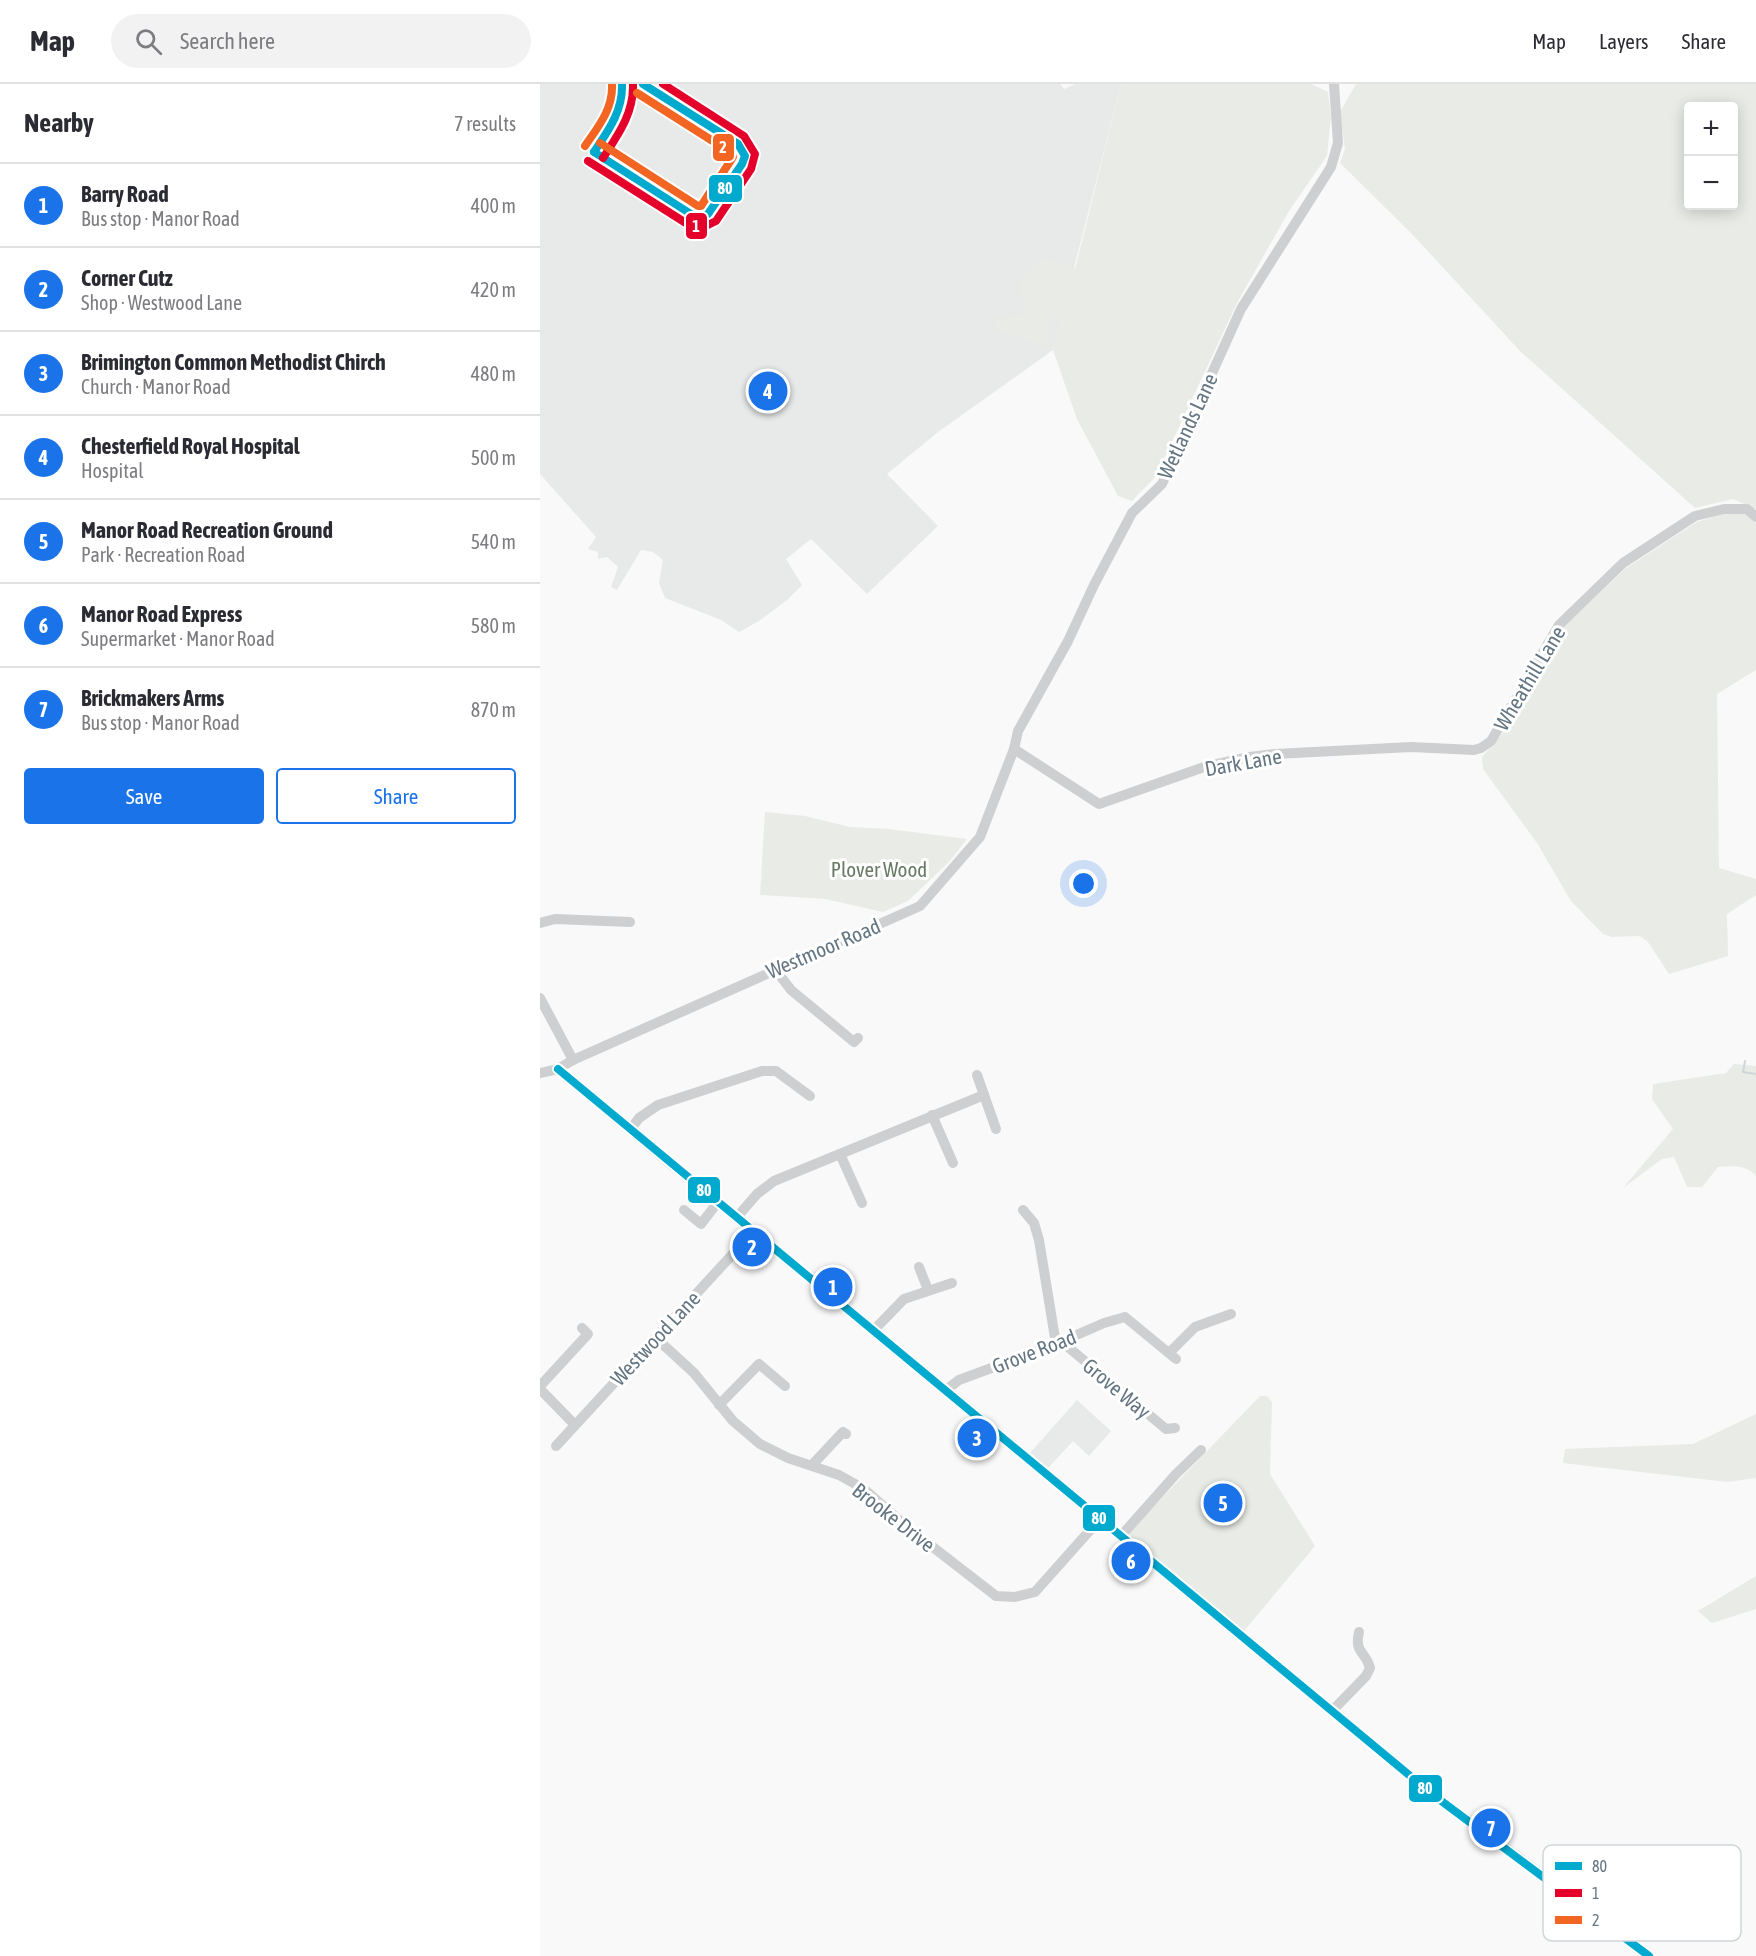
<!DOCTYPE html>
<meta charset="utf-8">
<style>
body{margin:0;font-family:"Asap Condensed",sans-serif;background:#f2f2f3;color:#2b2b33}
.controls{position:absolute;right:18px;top:18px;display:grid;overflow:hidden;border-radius:6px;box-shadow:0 3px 15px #0003}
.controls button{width:54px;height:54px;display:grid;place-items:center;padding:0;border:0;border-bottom:2px solid #e1e1e2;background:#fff;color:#2b2b33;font:30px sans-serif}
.you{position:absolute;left:544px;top:800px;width:21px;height:21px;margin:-15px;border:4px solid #fff;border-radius:50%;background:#1a73e8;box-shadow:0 0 0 9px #1a73e833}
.badge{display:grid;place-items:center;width:39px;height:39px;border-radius:50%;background:#1a73e8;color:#fff;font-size:20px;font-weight:700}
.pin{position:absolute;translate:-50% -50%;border:3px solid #fff;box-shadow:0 2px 6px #0006}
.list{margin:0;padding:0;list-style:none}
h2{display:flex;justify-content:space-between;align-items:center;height:78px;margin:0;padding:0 24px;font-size:26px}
h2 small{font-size:20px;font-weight:400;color:#7c7c81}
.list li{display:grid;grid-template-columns:39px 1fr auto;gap:18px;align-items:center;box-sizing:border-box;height:84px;padding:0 24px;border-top:2px solid #e1e1e2}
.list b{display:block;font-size:22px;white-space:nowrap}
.list p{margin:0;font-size:20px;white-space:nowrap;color:#7c7c81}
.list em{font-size:20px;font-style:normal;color:#7c7c81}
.actions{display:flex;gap:12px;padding:18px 24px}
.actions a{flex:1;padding:14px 0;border:2px solid #1a73e8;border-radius:6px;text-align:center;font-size:21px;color:#1a73e8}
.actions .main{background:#1a73e8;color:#fff}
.icon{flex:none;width:33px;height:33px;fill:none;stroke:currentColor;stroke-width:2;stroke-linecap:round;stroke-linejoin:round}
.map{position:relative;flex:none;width:1216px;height:1872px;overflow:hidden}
header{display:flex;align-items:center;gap:36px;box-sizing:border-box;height:84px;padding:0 30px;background:#fff;border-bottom:2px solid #e1e1e2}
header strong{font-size:28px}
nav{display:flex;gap:33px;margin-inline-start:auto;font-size:21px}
.search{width:420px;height:54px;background:#f2f2f3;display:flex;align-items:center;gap:15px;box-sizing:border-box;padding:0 21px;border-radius:33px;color:#7c7c81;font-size:22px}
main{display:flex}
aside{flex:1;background:#fff}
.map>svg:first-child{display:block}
.built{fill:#e8e9e9}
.green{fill:#e8ebe6;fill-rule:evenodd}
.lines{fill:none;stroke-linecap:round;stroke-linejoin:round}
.stream{stroke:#ced6d9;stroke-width:2}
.minor{stroke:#cecfd0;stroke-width:10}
.bus-1-casing{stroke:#fff;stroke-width:12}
.bus-2-casing{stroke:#fff;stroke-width:12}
.bus-3-casing{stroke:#fff;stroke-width:12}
.bus-1{stroke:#00a9ce;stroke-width:8}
.bus-2{stroke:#e4002b;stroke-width:8}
.bus-3{stroke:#f26522;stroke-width:8}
.labels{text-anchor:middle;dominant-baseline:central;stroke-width:6;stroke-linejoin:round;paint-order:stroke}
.street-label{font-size:21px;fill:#657683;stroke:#fff}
.park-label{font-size:21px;fill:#687a64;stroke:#fff}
.key{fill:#fff;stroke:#d1d6da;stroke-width:1.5}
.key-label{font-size:16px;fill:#657683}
.line-badge{stroke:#fff;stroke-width:2}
.badge-label{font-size:16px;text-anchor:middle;font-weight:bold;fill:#fff}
</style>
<header>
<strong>Map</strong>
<div class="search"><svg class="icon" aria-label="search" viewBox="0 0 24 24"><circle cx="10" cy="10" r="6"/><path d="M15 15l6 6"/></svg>Search here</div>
<nav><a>Map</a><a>Layers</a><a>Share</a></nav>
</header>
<main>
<aside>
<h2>Nearby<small>7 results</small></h2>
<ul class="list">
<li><span class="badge">1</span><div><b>Barry Road</b><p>Bus stop · Manor Road</p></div><em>400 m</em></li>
<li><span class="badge">2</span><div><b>Corner Cutz</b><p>Shop · Westwood Lane</p></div><em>420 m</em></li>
<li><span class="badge">3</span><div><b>Brimington Common Methodist Chirch</b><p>Church · Manor Road</p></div><em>480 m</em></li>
<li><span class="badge">4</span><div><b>Chesterfield Royal Hospital</b><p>Hospital</p></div><em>500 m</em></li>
<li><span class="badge">5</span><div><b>Manor Road Recreation Ground</b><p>Park · Recreation Road</p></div><em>540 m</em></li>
<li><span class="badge">6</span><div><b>Manor Road Express</b><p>Supermarket · Manor Road</p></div><em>580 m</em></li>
<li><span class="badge">7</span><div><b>Brickmakers Arms</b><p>Bus stop · Manor Road</p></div><em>870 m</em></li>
</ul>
<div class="actions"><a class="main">Save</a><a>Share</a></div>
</aside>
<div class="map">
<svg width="1216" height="1872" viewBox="0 0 1216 1872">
<rect width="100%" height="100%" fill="#f9f9f9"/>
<g class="built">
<path d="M0,0H520L524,5L535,0H581L513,266L398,348L347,390L398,442L327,510L271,455L246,475L262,501L247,516L219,537L199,548L181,536L125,514L119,499L123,476L113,468L101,466L77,506L71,503L78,483L67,473L58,475V468L48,465L56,453L0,390Z"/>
<path d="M537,1316L571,1347L549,1372L533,1357L508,1384L490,1369Z"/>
</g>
<g class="green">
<path d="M581,0H771L788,8L791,33L787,72L749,127L697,219L616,392L592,417L578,412L537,335L513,266L520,238L517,230H512L507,245L508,259L504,264L493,260L486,255L465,250L454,242L455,236L481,231L486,224L480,208L481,194L503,174L511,176L518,181L531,180L535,185Z"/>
<path d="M816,0H1216V425L1193,415L1155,424L980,267L873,151L800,79L805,65L800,28ZM1148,22H1194V122H1148Z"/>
<path d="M1185,429L1206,430L1216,440V586L1177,610L1179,784L1216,795V811L1187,830L1188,872L1129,890L1108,858L1100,852L1072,853L1063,850L1031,817L997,759L943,685L942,673L963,649L978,618L1021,545L1086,484L1157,438Z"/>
<path d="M225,728L265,732L310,743L349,745L427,755L410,777L368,817L343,828L285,815L220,811Z"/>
<path d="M1194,980L1216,982V1092C1206,1080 1192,1082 1178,1083L1162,1103H1147L1134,1073L1122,1075L1083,1104L1133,1045L1112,1015L1113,1000L1186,989Z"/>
<path d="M720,1312H727L732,1318L730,1390L775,1462L704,1547L590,1453V1447Z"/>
<path d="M1216,1330V1394L1187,1398L1023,1379L1025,1365L1153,1360Z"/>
<path d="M1216,1492V1525L1172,1539L1158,1527Z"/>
</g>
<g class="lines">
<path class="stream" d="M1205,977L1203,988L1216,990"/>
<g class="minor">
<path d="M474,665L559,720L664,683L709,673L735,670L871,663L934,666L941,664L951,657L1019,541L1083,479L1155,432L1184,425H1207L1216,433"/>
<path d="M0,839L15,835L90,838"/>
<path d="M235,885L251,906L314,958L318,954"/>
<path d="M0,914L33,976"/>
<path d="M18,985L128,1078L197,1133L333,1247L410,1309L892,1710L948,1750L1109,1872"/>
<path d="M0,989L18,985L33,976L380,822L440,753L474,665L478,647L528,557L554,501L592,429L622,400L701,225L791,83L798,59L794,0"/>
<path d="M437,991L456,1045"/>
<path d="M392,1031L413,1079"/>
<path d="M90,1046L99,1034L118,1021L222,987H236L270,1012"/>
<path d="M300,1070L322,1119"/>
<path d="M144,1126L161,1140L178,1118"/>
<path d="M483,1126L494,1139L499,1156L516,1260"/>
<path d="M197,1133L217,1110L234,1097L444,1011"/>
<path d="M379,1183L388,1206"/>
<path d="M333,1247L364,1215L412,1199"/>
<path d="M116,1254L154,1289L193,1337L220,1360L248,1374L299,1391L324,1405L367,1443L456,1512L475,1513L495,1508L560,1435"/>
<path d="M522,1258L626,1345L635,1344"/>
<path d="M629,1269L655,1243L691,1230"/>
<path d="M0,1302L48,1250L42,1244"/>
<path d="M0,1305L35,1341"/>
<path d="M406,1306L419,1296L516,1260L564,1239L585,1233L636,1275"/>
<path d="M179,1321L219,1280L245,1302"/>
<path d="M16,1362L214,1147"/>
<path d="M272,1381L303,1348L306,1350"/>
<path d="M581,1452L636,1390L661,1366"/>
<path d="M792,1627L826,1592L830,1584C826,1567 814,1570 819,1548"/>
</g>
<defs>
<g id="bus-1">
<path d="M54,68L154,132L162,133L168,130L202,80L205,72L198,60L103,0"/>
<path d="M54,68C68,47 83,27 82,0"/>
<path d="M18,985L892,1710L1109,1872"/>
</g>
<g id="bus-2">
<path d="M63,74C78,51 94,29 93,0"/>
<path d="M48,77L149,141L164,143L176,137L211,85L215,70L204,52L123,0"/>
</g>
<g id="bus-3">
<path d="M60,59L158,122H161L193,73L190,68L97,9"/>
<path d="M45,62C58,43 73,25 72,1"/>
</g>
</defs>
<use href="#bus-1" class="bus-1-casing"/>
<use href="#bus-2" class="bus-2-casing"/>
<use href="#bus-3" class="bus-3-casing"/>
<use href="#bus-1" class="bus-1"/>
<use href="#bus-2" class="bus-2"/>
<use href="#bus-3" class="bus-3"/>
</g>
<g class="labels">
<g class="street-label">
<text transform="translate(647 342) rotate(-65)">Wetlands Lane</text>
<text transform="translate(989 594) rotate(-59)">Wheathill Lane</text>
<text transform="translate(703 678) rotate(-10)">Dark Lane</text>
<text transform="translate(283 864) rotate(-23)">Westmoor Road</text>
<text transform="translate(115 1254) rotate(-47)">Westwood Lane</text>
<text transform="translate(494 1267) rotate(-21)">Grove Road</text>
<text transform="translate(577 1304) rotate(40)">Grove Way</text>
<text transform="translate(354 1433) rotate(38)">Brooke Drive</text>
</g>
<g class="park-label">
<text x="339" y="785">Plover Wood</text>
</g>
</g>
<rect x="1003" y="1761" width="198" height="96" rx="9" class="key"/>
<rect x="1015" y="1778" width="27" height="8" fill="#00a9ce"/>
<rect x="1015" y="1805" width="27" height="8" fill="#e4002b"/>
<rect x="1015" y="1832" width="27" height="8" fill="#f26522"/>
<g class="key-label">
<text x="1052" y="1788">80</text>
<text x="1052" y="1815">1</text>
<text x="1052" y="1842">2</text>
</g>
<g class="line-badge">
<rect x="172" y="49" width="23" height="29" rx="6" fill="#f26522"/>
<rect x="168" y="90" width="35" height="29" rx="6" fill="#00a9ce"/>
<rect x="145" y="128" width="23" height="28" rx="6" fill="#e4002b"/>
<rect x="147" y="1092" width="34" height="28" rx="6" fill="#00a9ce"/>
<rect x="542" y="1420" width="34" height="28" rx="6" fill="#00a9ce"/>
<rect x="868" y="1690" width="35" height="29" rx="6" fill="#00a9ce"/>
</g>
<g class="badge-label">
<text x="183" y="69">2</text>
<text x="185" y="110">80</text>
<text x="156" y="148">1</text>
<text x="164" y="1112">80</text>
<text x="559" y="1440">80</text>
<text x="885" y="1710">80</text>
</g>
</svg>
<div class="controls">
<button>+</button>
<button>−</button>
</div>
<div class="you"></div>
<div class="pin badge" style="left:293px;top:1203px">1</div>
<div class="pin badge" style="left:212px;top:1163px">2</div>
<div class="pin badge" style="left:437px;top:1354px">3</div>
<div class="pin badge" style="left:228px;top:307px">4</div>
<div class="pin badge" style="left:683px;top:1419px">5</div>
<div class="pin badge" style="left:591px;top:1477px">6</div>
<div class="pin badge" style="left:951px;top:1744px">7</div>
</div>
</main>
